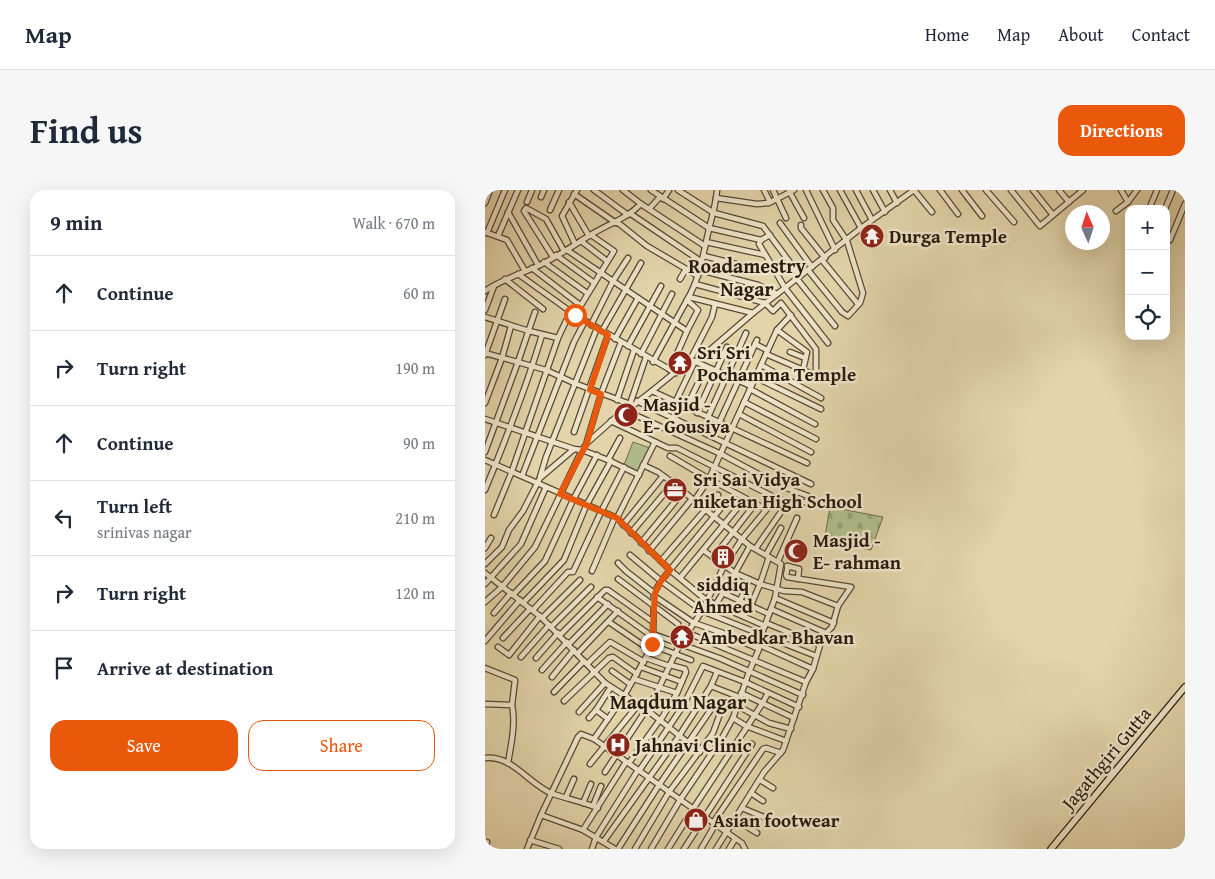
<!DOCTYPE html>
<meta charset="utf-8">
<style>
body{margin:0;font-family:"Gentium Book Plus",serif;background:#f6f6f7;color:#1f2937}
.controls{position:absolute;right:15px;top:15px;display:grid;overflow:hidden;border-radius:10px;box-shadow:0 5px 20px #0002}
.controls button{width:45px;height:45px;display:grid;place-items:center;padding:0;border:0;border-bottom:1px solid #e0e1e3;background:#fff;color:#1f2937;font:25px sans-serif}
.compass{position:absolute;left:580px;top:15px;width:45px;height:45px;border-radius:50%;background:#fff;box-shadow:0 5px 20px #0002;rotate:357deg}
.stop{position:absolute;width:15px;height:15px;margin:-11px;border:4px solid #ea580c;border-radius:50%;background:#fff}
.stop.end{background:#ea580c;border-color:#fff;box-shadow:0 1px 5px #0008}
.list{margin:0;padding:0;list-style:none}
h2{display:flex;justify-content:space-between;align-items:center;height:65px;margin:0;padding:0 20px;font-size:21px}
h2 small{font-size:16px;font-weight:400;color:#747a83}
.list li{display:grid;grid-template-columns:32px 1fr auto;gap:15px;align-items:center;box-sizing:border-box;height:75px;padding:0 20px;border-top:1px solid #e0e1e3}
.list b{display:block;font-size:19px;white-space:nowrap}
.list p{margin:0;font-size:16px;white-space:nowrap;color:#747a83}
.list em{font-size:16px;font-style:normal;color:#747a83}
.actions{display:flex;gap:10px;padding:15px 20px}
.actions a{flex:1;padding:11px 0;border:1px solid #ea580c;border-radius:15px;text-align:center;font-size:18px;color:#ea580c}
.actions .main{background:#ea580c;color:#fff}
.icon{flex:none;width:28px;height:28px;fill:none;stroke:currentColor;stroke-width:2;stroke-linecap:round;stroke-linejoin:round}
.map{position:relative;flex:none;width:700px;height:659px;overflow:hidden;border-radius:15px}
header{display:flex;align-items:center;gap:30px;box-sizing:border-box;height:70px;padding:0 25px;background:#fff;border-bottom:1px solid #e0e1e3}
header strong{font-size:24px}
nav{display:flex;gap:28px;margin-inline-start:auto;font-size:18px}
.intro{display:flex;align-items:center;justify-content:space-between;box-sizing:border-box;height:120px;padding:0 30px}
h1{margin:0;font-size:35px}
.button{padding:12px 22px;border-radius:15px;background:#ea580c;color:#fff;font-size:18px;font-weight:700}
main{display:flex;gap:30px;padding:0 30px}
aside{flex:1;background:#fff;border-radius:15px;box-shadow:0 5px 20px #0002}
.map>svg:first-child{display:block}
.green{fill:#b1bd8b;stroke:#6e6c4c}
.cemetery{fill:url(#cemetery-stones);stroke:#6e6c4c}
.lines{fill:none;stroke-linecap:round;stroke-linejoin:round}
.street-casing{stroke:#584935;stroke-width:7}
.secondary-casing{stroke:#2a1b0e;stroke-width:8}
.street{stroke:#ede3c8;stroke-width:4.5}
.secondary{stroke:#ede3c8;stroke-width:5.5}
.route{stroke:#ea580c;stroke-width:6}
.labels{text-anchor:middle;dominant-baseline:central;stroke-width:5;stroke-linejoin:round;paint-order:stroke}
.poi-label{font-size:19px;font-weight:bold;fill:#2a1b0e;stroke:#ede3c8;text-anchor:start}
.street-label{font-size:19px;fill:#2a1b0e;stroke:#ede3c8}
.neighbourhood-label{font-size:20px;font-weight:bold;fill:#2a1b0e;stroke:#ede3c8}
</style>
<header>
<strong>Map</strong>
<nav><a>Home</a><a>Map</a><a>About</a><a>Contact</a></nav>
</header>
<div class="intro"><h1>Find us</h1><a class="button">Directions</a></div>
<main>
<aside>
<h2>9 min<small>Walk · 670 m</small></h2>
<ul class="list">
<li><svg class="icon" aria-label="ahead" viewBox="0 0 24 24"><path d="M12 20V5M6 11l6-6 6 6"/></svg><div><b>Continue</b></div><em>60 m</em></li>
<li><svg class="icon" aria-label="right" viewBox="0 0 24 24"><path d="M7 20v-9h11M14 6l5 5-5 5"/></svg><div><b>Turn right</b></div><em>190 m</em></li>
<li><svg class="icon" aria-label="ahead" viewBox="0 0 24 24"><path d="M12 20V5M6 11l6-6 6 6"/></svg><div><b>Continue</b></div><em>90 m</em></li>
<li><svg class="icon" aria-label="left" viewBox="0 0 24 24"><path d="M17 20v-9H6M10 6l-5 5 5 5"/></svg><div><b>Turn left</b><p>srinivas nagar</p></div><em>210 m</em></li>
<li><svg class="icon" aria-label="right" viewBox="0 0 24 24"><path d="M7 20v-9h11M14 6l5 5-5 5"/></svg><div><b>Turn right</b></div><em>120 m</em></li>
<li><svg class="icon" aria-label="arrive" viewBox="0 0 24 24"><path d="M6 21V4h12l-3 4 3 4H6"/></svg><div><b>Arrive at destination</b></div></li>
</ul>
<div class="actions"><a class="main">Save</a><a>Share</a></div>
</aside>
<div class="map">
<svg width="700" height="659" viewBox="0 0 700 659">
<defs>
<pattern id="cemetery-stones" width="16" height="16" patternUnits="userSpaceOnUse" patternTransform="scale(1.25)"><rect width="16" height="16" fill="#b1bd8b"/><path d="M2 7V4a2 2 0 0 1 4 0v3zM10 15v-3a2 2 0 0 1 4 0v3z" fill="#98a277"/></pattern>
</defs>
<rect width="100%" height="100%" fill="#e3d4aa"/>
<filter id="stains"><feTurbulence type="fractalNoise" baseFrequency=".004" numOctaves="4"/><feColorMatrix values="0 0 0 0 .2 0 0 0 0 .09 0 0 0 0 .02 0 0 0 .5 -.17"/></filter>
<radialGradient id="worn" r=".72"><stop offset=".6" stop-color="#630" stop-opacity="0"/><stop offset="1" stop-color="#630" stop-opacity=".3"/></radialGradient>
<path class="green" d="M148,252L165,258L154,283L139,275Z"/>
<path class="cemetery" d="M345,317L398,327L386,360L339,352Z"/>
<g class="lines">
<defs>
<g id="street">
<path d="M109,0L143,25"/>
<path d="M138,0L156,14L220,56"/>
<path d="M166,0L224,38L276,50"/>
<path d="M193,0L229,23L278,36L315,86"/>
<path d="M279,0L285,12"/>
<path d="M288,0L301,28"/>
<path d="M321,0L350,60"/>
<path d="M355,0L376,38"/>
<path d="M371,0L387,30"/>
<path d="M388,0L400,22"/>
<path d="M405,0L412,13"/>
<path d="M429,0L447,22"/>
<path d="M455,0L473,24"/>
<path d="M477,0L497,26"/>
<path d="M501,0L529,32"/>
<path d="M526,0L555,36L598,0"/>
<path d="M548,0L568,25"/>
<path d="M574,0L584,12"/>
<path d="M304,1L319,28"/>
<path d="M89,4L131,33"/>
<path d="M56,7L59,0"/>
<path d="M231,8L272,14L284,13L309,0"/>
<path d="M178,9L184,0"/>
<path d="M42,12L47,0"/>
<path d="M84,12L104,46"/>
<path d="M643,12L652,0"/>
<path d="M0,13L5,0"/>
<path d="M164,19L175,7"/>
<path d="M664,19L672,0"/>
<path d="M680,19L688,0"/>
<path d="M65,20L74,0"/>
<path d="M631,21L643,12L636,0"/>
<path d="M23,22L53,75"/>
<path d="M146,24L217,72"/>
<path d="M132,32L162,56L213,86"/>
<path d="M295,33L327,77"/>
<path d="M316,35V38L340,68"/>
<path d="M0,42L22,50L40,81"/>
<path d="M2,43L20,0"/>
<path d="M106,45L129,61L90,125L191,183"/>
<path d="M13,46L33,0"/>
<path d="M685,50L700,14"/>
<path d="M96,51L122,71"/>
<path d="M221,52L280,65"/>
<path d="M90,54L77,26L92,0"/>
<path d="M82,60L202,141"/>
<path d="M71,65L108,92"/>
<path d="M219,66L276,80L286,74L274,54L276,50L285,45"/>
<path d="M68,67L39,21L41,18L61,29L79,61"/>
<path d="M337,70L373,114"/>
<path d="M59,72L102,103"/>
<path d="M286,74L300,98L343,153"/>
<path d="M47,78L95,115"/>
<path d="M215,80L273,95L292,104"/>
<path d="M323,80L357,122L363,126L375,113L378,103L362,51L348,30V18L338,0"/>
<path d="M33,84L82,119"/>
<path d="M20,89L58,119"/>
<path d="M195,89L201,79"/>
<path d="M312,89L350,136"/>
<path d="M210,94L280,113L288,121L296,113L331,159V186"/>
<path d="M0,101C16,90 35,84 53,76C72,67 89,55 107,44C124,34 142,28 156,14"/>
<path d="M204,107L268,123"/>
<path d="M0,120L9,96"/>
<path d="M0,127L44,141L73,148"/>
<path d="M106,135L128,91L143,68"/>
<path d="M292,140L306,125"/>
<path d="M117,141L156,73"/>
<path d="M130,149L153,108"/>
<path d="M270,154L282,160"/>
<path d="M143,156L176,96"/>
<path d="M305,162L320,168"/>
<path d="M0,163L61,180L89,193L145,214L146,217"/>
<path d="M156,164L187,104"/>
<path d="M281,164L339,189"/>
<path d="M0,165L20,109"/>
<path d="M205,170L227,127L230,114"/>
<path d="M168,172L202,110"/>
<path d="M211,172L266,196"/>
<path d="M276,175L336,208"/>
<path d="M185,180L202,141L213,120L202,110C215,88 218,64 224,39C227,26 231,14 232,0"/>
<path d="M270,187L336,219"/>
<path d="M265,199L330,234"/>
<path d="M167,201L322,273"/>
<path d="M132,210L149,160"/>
<path d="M152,211L326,294"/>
<path d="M259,212L331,249"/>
<path d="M0,213L17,168L26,136"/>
<path d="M190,213L210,171"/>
<path d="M145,214L161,167"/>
<path d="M201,218L217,185"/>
<path d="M139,220L236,264L296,296L323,306"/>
<path d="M212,223L242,157"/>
<path d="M254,224L326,262"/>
<path d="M223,227L261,143"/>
<path d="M0,229L89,259"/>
<path d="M126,231L183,258H192L291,308C300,311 310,316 320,312"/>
<path d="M234,233L272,150"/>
<path d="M89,242L123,145"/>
<path d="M102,251L116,204L136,152"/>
<path d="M0,262L33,172L50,122"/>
<path d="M185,266L224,289L277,317"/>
<path d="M0,270L132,328L185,380L241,312"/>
<path d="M123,270L135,248"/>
<path d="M158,275L173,282L188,293L265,356L296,374L290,408L276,446L274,459L264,482L248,528"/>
<path d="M37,286L89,152L100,131"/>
<path d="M55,287L61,267L112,138"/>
<path d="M0,300C21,249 41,198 57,145"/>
<path d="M209,311L224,289L292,140L322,162L318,180"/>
<path d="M9,325L27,281L73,148L81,131"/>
<path d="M132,328L170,252"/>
<path d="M138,335L178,286"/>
<path d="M146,343L188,293"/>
<path d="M156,353L198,302"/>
<path d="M0,358L6,348"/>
<path d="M271,358L298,319"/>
<path d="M218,360L250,383L275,394L299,401L317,402L353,416"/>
<path d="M164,361L207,309"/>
<path d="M145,365L176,391L217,421L331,466"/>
<path d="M281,365L296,338"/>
<path d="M228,368L270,314"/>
<path d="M176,371L233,305"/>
<path d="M293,371L312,328"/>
<path d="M133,373L141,381L169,403"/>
<path d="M0,374L17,357L24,340L38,321L55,288L89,259L97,260L102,253L139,220L146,217L167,201L205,170L211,172L268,123L376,38L429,0"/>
<path d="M302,376L314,379L313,389"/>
<path d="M107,381L130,327"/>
<path d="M0,383L57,428L120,493L162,520L215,562"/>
<path d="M195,388L254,316"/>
<path d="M133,389L193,434"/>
<path d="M0,394L36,354L61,297"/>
<path d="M28,405L60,371L88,310L112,265"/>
<path d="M242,405L250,383L265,356"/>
<path d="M169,406L209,433L238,443L274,459"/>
<path d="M112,407L168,447"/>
<path d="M290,408L349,433"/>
<path d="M255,411L264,389"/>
<path d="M0,412L17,397L50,357L97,260L123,270L154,285"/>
<path d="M38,413L79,370L101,316L126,271"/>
<path d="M231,414L238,403L284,424"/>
<path d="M266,415L275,394L284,367"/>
<path d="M286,419L341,443"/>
<path d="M48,420L83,382H88L116,322L139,277"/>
<path d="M9,423L26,403"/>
<path d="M57,428L95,390"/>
<path d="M124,432L165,460"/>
<path d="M281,433L335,455"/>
<path d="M66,437L106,397"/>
<path d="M203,443L321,492"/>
<path d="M168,444L234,468L318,505"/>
<path d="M75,445L120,400H123L168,432"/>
<path d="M18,448L45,419"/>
<path d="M0,451L35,410"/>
<path d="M84,454L123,414"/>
<path d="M167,455L206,470"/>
<path d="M275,455L328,479"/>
<path d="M13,457L24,465L55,426"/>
<path d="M93,463L133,421"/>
<path d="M36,467L64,435"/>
<path d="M51,468L73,443"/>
<path d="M161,468L184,476"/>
<path d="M102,474L125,452L159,472"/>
<path d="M156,477L197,492"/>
<path d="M0,478L30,490L27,515"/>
<path d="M57,480L82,452"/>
<path d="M127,481L145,494"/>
<path d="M67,487L89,460"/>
<path d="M149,489L192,503"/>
<path d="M226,496L232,482"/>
<path d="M69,502L99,471"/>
<path d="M256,503L309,528"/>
<path d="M169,508L185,515"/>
<path d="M79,511L124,468L128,467L152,484"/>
<path d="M0,514L27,515C31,533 26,555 23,573"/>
<path d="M251,515L284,533L306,539"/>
<path d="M94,522L120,493"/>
<path d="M104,528L111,520"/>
<path d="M123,529L111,520L126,497"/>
<path d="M175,531L192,503L201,482L200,479L185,475"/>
<path d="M109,549L257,653L260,659"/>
<path d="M0,568C28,565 44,595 68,604C83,609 98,612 113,618"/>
<path d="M144,573L174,531"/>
<path d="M105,574L153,515"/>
<path d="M154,581L198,516L218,476L260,492L314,517"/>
<path d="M120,582L169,508L195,454L217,421L239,376L257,349L291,308"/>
<path d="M275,590L288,598"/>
<path d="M266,603L278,611"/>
<path d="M81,607L89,589"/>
<path d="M98,613L106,594"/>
<path d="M108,616L116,596"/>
<path d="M257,618L281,628"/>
<path d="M56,625L98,640L130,659"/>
<path d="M250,629L272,643"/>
<path d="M228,633L278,559L281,558L296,563"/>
<path d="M98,640L141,572"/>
<path d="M45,650L74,659"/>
<path d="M119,651L194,546L226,496L254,507"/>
<path d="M0,659L2,652"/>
<path d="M42,659L56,625L93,547L96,544L109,549L139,506L165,460L168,447L169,403L176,391L185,380L221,410L280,436"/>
<path d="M107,659L111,647L153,580"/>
<path d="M133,659L174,595L227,518"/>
<path d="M150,659L184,602L228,543L237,518"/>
<path d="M166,659L195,610L237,548L248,528L261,536L301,551"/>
<path d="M183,659L208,619L277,514L283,503"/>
<path d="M199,659L267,554"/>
<path d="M216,659L230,635"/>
<path d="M231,659L279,582L298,560L321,492L328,479L335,455L341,443L347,437L353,416L366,397L302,387L301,385L303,376"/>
<path d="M244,659L250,649"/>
</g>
<path id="secondary" d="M566,659L700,497"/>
</defs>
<use href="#street" class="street-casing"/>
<use href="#secondary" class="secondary-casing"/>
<use href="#street" class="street"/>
<use href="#secondary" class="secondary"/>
</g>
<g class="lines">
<path class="route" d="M90,125L123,145L105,200L116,204L102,253L75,304L132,328L185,380L176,391L170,403L167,454"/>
</g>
<defs>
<symbol id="temple-disc" viewBox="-11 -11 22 22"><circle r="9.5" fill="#8f2418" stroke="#ede3c8"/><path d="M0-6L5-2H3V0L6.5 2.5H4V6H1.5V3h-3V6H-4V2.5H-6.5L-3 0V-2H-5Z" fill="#fff"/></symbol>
<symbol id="mosque-disc" viewBox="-11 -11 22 22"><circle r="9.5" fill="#8f2418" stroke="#ede3c8"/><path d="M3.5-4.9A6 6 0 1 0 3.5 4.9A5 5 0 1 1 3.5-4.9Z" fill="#fff"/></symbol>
<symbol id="office-disc" viewBox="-11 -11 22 22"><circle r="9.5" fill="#8f2418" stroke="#ede3c8"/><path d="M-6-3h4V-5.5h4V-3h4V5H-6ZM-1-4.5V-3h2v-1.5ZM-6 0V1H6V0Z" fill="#fff"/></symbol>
<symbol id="building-disc" viewBox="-11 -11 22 22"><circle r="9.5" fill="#8f2418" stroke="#ede3c8"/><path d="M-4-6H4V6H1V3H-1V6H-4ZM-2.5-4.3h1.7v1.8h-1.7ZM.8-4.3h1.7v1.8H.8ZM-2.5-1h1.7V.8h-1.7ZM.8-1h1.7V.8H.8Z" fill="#fff"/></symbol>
<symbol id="hospital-disc" viewBox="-11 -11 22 22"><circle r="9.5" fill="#8f2418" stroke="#ede3c8"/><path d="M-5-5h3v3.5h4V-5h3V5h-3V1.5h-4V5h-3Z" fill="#fff"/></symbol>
<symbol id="shop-disc" viewBox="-11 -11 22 22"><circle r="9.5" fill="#8f2418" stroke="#ede3c8"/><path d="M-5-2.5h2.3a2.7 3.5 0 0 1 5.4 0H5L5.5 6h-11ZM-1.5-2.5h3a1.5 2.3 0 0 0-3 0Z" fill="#fff"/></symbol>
</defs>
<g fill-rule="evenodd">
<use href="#temple-disc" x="373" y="32" width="28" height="28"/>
<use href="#temple-disc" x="181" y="159" width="28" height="28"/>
<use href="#mosque-disc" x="127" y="211" width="28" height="28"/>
<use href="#office-disc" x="176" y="286" width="28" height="28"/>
<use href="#mosque-disc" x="297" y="347" width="28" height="28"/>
<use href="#building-disc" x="224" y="353" width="28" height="28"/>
<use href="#temple-disc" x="183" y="433" width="28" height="28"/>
<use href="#hospital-disc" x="119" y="541" width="28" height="28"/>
<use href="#shop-disc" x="197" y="616" width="28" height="28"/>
</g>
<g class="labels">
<g class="poi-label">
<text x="404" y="46">Durga Temple</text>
<text x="212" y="162">Sri Sri<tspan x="212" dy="22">Pochamma Temple</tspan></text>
<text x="158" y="214">Masjid -<tspan x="158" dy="22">E- Gousiya</tspan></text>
<text x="208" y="289">Sri Sai Vidya<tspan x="208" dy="22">niketan High School</tspan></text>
<text x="328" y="350">Masjid -<tspan x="328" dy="22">E- rahman</tspan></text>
<text x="238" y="394" text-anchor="middle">siddiq<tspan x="238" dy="22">Ahmed</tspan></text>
<text x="214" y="447">Ambedkar Bhavan</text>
<text x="150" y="555">Jahnavi Clinic</text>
<text x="228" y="630">Asian footwear</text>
</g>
<g class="street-label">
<text transform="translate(621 568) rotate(-50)">Jagathgiri Gutta</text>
</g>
<g class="neighbourhood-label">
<text x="262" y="75">Roadamestry<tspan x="262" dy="23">Nagar</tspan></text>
<text x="193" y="511">Maqdum Nagar</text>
</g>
</g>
<rect width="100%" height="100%" filter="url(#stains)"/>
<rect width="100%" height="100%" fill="url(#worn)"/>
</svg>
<div class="controls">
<button>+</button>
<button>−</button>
<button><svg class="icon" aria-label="locate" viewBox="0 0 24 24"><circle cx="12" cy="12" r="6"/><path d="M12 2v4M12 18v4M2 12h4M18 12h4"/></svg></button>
</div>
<svg class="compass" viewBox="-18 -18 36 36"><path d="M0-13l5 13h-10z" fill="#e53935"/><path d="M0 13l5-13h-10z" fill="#747a83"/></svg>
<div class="stop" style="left:90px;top:125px"></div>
<div class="stop end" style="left:167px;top:454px"></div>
</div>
</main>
